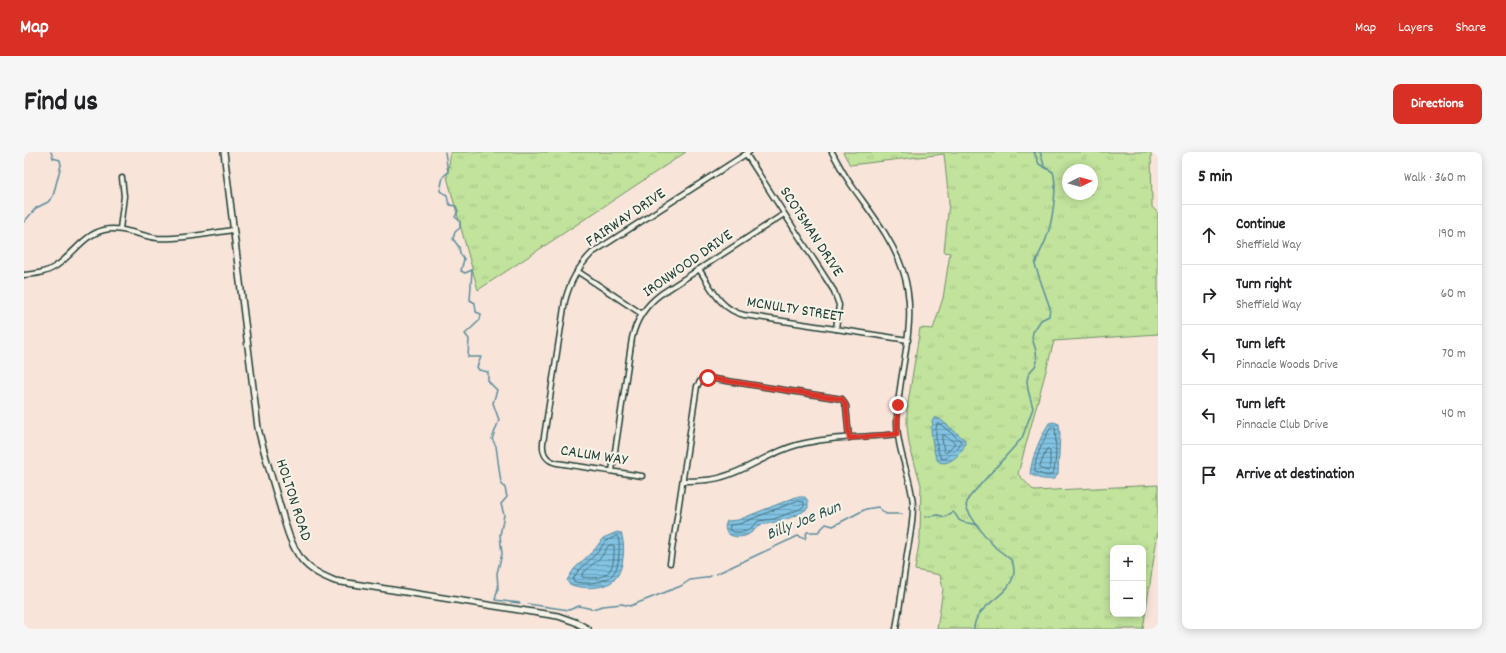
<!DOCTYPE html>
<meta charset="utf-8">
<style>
body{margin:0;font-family:Dekko,sans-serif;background:#f6f6f6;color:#202124}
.controls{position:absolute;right:12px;bottom:12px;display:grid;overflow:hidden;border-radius:8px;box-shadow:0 2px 10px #0003}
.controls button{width:36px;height:36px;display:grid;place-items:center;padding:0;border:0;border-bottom:1px solid #e0e0e0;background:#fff;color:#202124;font:20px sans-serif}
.compass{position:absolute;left:1038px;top:12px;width:36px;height:36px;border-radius:50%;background:#fff;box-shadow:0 2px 10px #0003;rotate:84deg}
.stop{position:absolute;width:12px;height:12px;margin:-9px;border:3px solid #d93025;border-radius:50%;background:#fff}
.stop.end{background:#d93025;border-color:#fff;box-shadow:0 1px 4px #0008}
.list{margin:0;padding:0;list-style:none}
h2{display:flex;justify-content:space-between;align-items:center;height:52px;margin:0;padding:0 16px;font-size:17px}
h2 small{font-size:13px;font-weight:400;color:#757577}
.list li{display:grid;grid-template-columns:26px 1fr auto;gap:12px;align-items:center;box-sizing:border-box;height:60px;padding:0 16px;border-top:1px solid #e0e0e0}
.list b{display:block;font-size:15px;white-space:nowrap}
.list p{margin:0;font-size:13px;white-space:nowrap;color:#757577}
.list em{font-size:13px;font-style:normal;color:#757577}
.icon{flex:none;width:22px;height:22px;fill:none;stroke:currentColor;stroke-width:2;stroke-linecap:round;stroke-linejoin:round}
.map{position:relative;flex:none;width:1134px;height:477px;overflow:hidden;border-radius:8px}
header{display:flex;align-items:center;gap:24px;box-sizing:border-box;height:56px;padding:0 20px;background:#d93025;color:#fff}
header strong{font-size:19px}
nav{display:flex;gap:22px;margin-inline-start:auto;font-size:14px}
.intro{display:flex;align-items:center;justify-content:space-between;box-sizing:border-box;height:96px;padding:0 24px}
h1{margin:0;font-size:28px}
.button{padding:10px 18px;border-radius:8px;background:#d93025;color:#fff;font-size:14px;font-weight:700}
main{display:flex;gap:24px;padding:0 24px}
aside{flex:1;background:#fff;border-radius:8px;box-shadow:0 2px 10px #0003}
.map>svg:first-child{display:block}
.grass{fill:url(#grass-tufts);stroke:#709068;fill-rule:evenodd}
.water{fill:url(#water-rules);stroke:#5a8d9d}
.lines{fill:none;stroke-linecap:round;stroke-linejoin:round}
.shore{stroke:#47727a;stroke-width:1}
.stream{stroke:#5a8d9d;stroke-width:1.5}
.minor-casing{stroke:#1f3d34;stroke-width:7}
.tertiary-casing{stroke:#1f3d34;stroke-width:8}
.minor{stroke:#f7f3e8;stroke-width:4}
.tertiary{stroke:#f7f3e8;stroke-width:5}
.route{stroke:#d93025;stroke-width:5}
.labels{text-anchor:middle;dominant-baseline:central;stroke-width:4;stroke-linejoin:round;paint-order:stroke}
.street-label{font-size:16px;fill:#1f3d34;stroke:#f7f3e8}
.water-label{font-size:17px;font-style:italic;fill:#335857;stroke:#f7f3e8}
</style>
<header>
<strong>Map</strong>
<nav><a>Map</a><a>Layers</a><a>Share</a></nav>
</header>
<div class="intro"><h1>Find us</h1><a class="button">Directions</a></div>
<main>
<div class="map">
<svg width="1134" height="477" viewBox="0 0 1134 477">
<defs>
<pattern id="grass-tufts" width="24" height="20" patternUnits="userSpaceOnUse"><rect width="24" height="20" fill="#c1e39c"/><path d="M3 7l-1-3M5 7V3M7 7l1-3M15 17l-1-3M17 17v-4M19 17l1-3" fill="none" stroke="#a5c487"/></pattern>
<pattern id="water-rules" width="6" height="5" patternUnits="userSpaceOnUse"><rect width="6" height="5" fill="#82c2e3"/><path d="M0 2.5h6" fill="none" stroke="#6a9fb9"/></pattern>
</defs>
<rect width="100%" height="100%" fill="#f9e4da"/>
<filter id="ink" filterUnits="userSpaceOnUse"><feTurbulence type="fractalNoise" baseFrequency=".025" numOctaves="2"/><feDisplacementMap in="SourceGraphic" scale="8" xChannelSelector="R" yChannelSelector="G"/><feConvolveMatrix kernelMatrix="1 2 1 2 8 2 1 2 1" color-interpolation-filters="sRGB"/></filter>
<g filter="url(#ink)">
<g class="grass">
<path d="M427,0H662L454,138L423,25Z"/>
<path d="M819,0H1127L1128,55L1134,61V182L1030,189L994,322L1010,339L1134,333V379L1119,477H913L919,437L916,423L891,418L896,384L897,333L885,292L883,274V257L896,176L909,177L919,146L926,101L920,100L925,50L920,2L826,13ZM1044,18H1068V42H1044ZM1089,396H1119V462H1089Z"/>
</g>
<g class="water">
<path d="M911,265L917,268L941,288C941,288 941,294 940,294C938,302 922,316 914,309C910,305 907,282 907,275L909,273L908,269Z"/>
<path d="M1030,270L1035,272L1036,282L1034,322L1030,327C1021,328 1014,327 1006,322C1008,304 1016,286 1025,271Z"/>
<path d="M772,345H781L784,349V356C772,366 751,371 736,373C731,377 727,382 721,384C710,387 696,382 703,369L714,368Z"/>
<path d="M593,380L597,381C602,393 600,419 590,428C580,438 556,437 545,432L543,428L550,417L571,397L579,386Z"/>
</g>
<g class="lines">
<g class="shore">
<path d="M913,272H916L937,289L935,295L921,307L917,306C913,300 910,279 913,272Z"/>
<path d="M1027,275H1031C1032,284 1033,317 1028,323L1023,324L1011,320C1009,309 1021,285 1027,275Z"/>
<path d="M918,283H920L931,291L922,301L920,299Z"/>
<path d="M1023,297H1025L1026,299V317L1024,319L1017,317L1016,315Z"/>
<path d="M773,349L780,350V354L776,357L750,367L734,369L725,378L719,380H710L705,378L706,373L715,372Z"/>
<path d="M593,384C596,388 595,394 595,399C595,421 587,430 565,431C560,431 554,431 549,429V427L554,419L574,400L581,390Z"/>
<path d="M588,393L590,394C591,419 584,429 558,425V422L578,404L584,394Z"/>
</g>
<g class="stream">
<path d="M421,0L424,20L419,25L416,39L423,43L424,49L426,53L432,54L434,59L431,65L436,69V76L431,80L429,87L435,95L436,101L440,107L437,119L441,121L448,118L446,148L451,151L452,160L457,162L456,168L441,182L445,187L444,205H457L453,215L455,218L464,220V229L473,238L469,251L475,268L468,287L472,294L477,331L481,336L483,345L477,352L480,363L476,383L478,402L473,421L474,436L471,448L496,451"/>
<path d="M1016,0L1020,13"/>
<path d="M0,70L12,56L24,50L29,44L37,13L36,8L29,6L27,0"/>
<path d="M901,365L914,363L921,365L929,360C932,362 933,365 935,368C940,372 948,371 954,373"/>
<path d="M692,422L774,384L781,387L783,380H794L802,372L809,374L842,357L854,355L862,362H878"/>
<path d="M504,452L545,458L555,454L568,457L579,454L598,452L606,454L657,434L666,428L681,426L687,424"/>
<path d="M950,477C950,452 988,445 990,420C990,417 989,411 987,408C983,404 977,400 972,396C963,387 946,366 942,354L944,347L948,342L998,286L1009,256L1004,238L1003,228L1005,221L1012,213L1013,209L1012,199L1008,186L1009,180L1017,168L1025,164L1026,156L1011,113C1013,104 1019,96 1022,87C1028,72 1034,35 1029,20L1015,12L1010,0H1012"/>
</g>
<defs>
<g id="minor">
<path d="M808,0C814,11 820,23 828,34C847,61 868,86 879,119C896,170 873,220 873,271C873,300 888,326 889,354C889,370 886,386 883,402C880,427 876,452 872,477"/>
<path d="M722,2L810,139L815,153L812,177"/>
<path d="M96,77L100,44L98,26"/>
<path d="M675,117C688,137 696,157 720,163L884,188"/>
<path d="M553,119L618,162"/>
<path d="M0,123C11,122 22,121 32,114C49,103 59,83 80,78C98,74 115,84 133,86C156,88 186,81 209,78"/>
<path d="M588,319L608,186C612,168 622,153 637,142L760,62"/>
<path d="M618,324L533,311C523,309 518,302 519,291L541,149C546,129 554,115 568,101L725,0"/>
<path d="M659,329C672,329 686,329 698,325C724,318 746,300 773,293C806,284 840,286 873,282"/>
<path d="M646,411L673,234L677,228L684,226L818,247L822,254L825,286"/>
</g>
<path id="tertiary" d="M200,0L234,276C240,301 248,326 255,351C261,370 265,391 278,408C287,419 299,424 311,429L534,464L551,470L564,477"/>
</defs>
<use href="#minor" class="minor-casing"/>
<use href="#tertiary" class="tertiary-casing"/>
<use href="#minor" class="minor"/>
<use href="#tertiary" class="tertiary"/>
</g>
</g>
<g class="lines" filter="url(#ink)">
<path class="route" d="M684,226L818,247L822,254L825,286L873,282L874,253"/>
</g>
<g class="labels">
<g class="street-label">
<text transform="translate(602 66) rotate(-34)">FAIRWAY DRIVE</text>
<text transform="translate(787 80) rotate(57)">SCOTSMAN DRIVE</text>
<text transform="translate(664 112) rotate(-35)">IRONWOOD DRIVE</text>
<text transform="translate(771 158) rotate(9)">MCNULTY STREET</text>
<text transform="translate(570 304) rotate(9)">CALUM WAY</text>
<text transform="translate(269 348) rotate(72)">HOLTON ROAD</text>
</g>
<g class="water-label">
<text transform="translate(780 370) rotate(-22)">Billy Joe Run</text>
</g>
</g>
</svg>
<div class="controls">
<button>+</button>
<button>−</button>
</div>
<svg class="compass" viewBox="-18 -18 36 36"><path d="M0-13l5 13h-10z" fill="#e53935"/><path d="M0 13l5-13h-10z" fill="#757577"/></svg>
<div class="stop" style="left:684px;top:226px"></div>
<div class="stop end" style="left:874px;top:253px"></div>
</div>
<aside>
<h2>5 min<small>Walk · 360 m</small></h2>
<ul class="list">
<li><svg class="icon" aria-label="ahead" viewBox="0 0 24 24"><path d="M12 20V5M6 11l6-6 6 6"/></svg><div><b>Continue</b><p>Sheffield Way</p></div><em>190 m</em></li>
<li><svg class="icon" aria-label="right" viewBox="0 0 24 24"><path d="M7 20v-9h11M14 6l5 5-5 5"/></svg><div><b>Turn right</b><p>Sheffield Way</p></div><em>60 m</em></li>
<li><svg class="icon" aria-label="left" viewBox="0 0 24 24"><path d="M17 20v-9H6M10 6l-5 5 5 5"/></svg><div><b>Turn left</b><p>Pinnacle Woods Drive</p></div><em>70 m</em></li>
<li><svg class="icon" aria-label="left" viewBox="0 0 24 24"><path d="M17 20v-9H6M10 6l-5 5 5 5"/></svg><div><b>Turn left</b><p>Pinnacle Club Drive</p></div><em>40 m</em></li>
<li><svg class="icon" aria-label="arrive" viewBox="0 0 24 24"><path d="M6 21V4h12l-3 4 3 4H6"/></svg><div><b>Arrive at destination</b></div></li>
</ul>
</aside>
</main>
